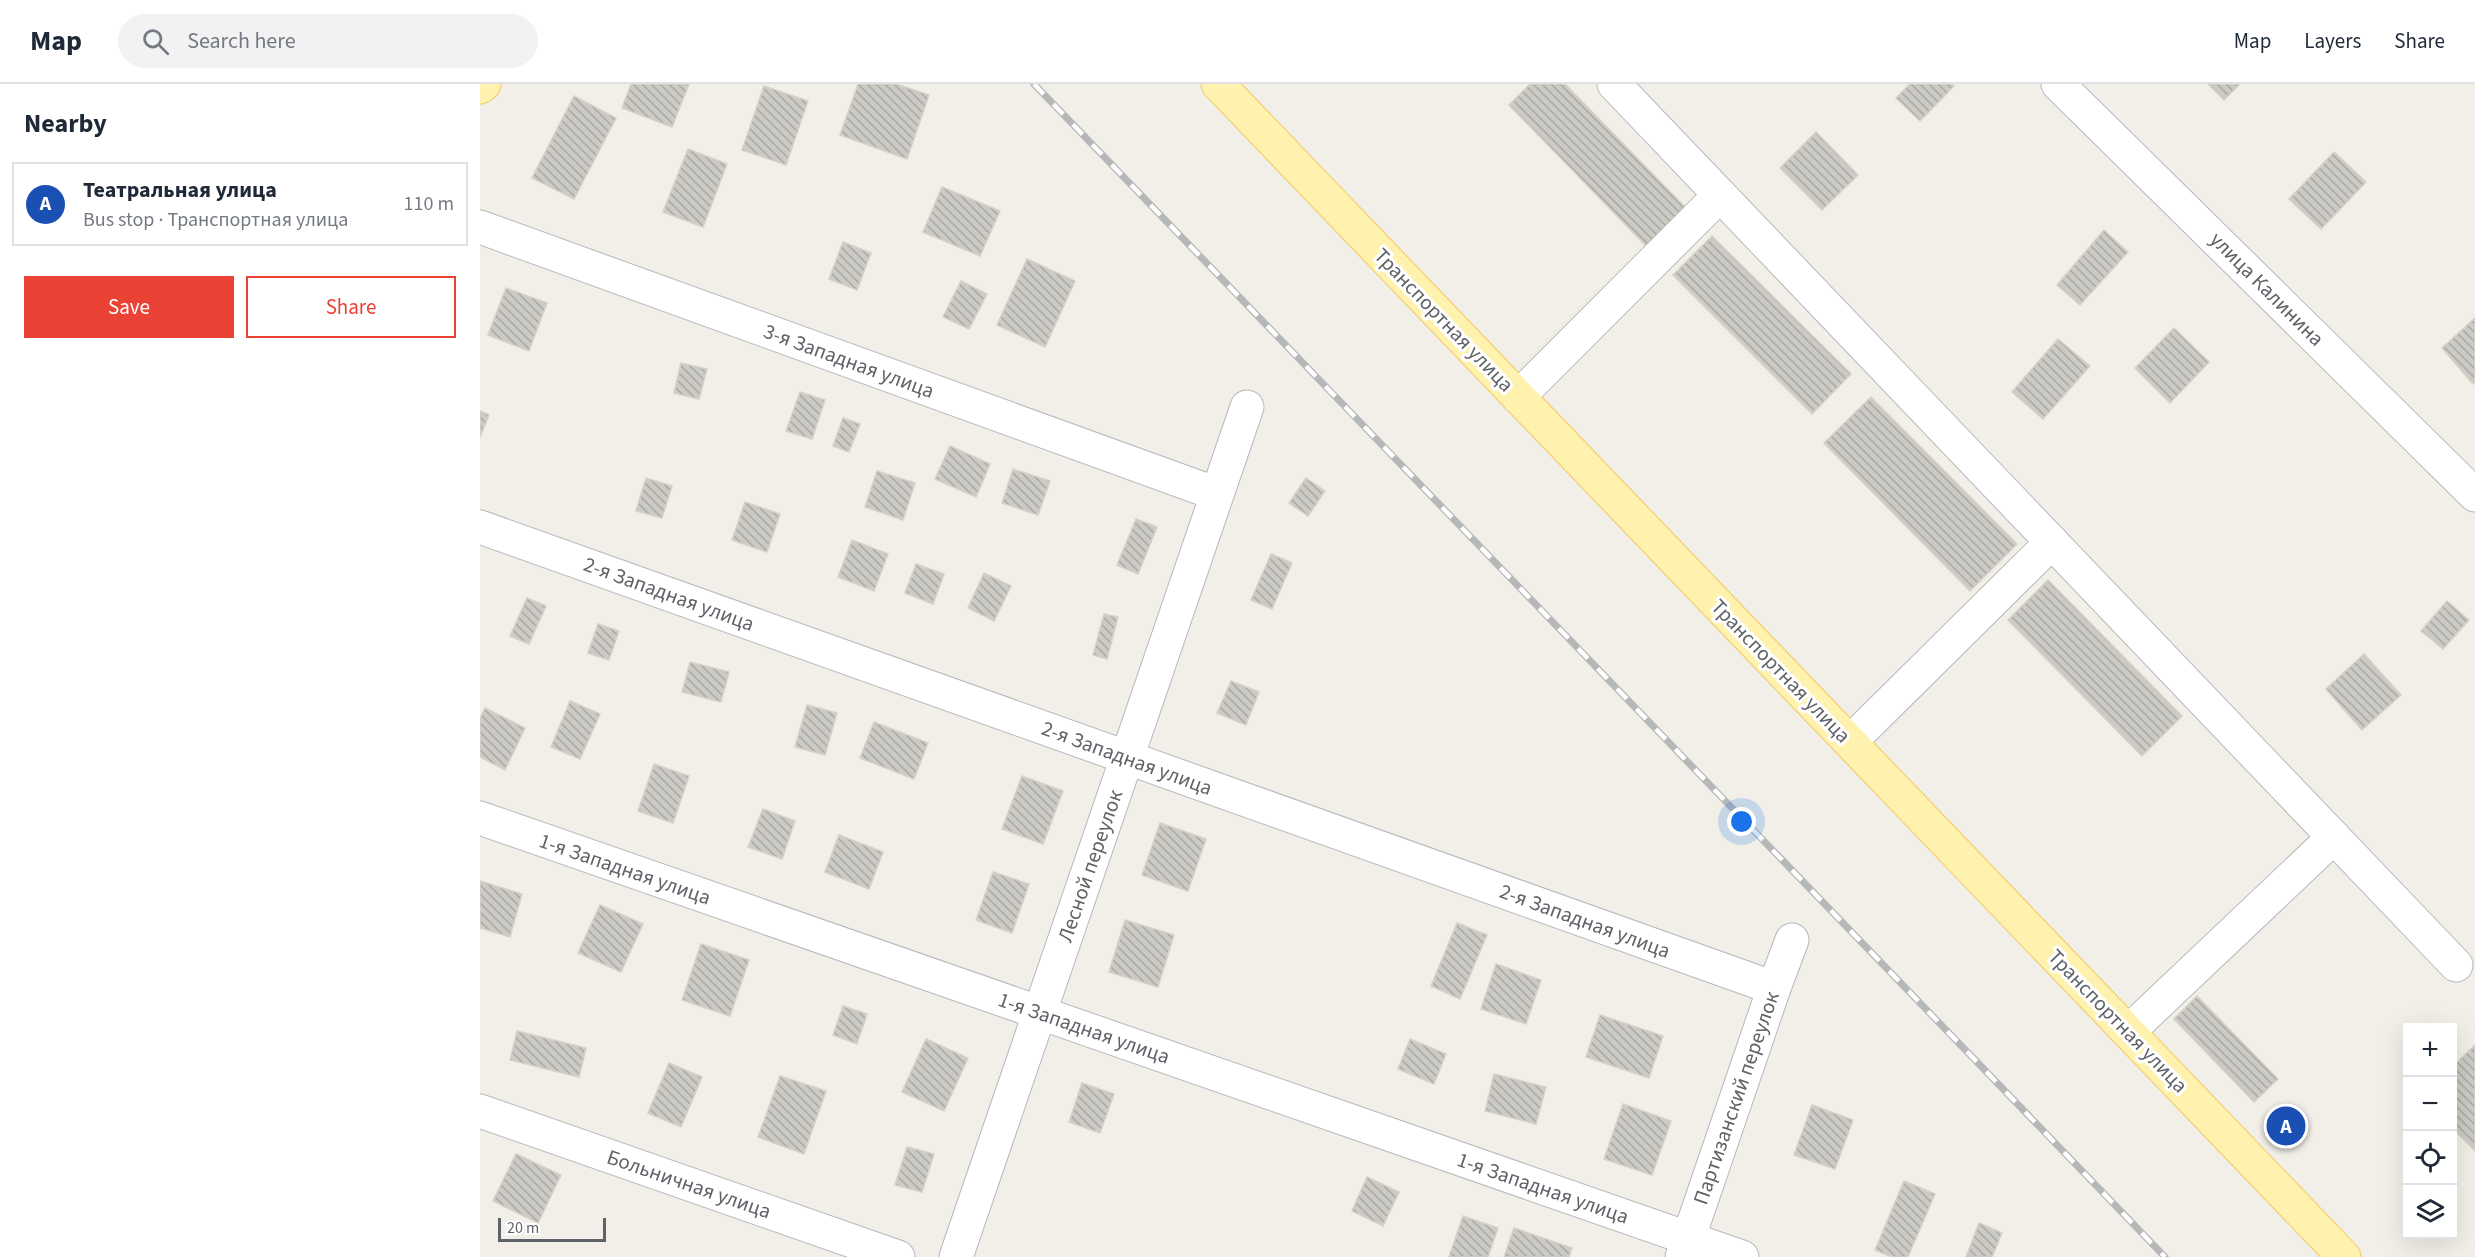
<!DOCTYPE html>
<meta charset="utf-8">
<style>
body{margin:0;font-family:"Source Sans 3",sans-serif;background:#f2f2f3;color:#1f2937}
.controls{position:absolute;right:18px;bottom:18px;display:grid;overflow:hidden;border-radius:0px;box-shadow:0 6px 24px #0002}
.controls button{width:54px;height:54px;display:grid;place-items:center;padding:0;border:0;border-bottom:2px solid #e0e1e3;background:#fff;color:#1f2937;font:30px sans-serif}
.scale{position:absolute;left:18px;bottom:15px;width:108px;box-sizing:border-box;padding-left:6px;border:3px solid #5f6368;border-top:0;font-size:16px;line-height:21px;white-space:nowrap;color:#5f6368;-webkit-text-stroke:4px #fff;paint-order:stroke}
.you{position:absolute;left:1262px;top:738px;width:21px;height:21px;margin:-15px;border:4px solid #fff;border-radius:50%;background:#1a73e8;box-shadow:0 0 0 9px #1a73e833}
.badge{display:grid;place-items:center;width:39px;height:39px;border-radius:50%;background:#ea4335;color:#fff;font-size:20px;font-weight:700}
.pin{position:absolute;translate:-50% -50%;border:3px solid #fff;box-shadow:0 2px 6px #0006}
.list{margin:0;padding:0;list-style:none}
h2{display:flex;justify-content:space-between;align-items:center;height:78px;margin:0;padding:0 24px;font-size:26px}
h2 small{font-size:20px;font-weight:400;color:#747a83}
.list li{display:grid;grid-template-columns:39px 1fr auto;gap:18px;align-items:center;box-sizing:border-box;height:84px;margin:0 12px 12px;padding:0 12px;border:2px solid #e0e1e3;border-radius:0px}
.list b{display:block;font-size:22px;white-space:nowrap}
.list p{margin:0;font-size:20px;white-space:nowrap;color:#747a83}
.list em{font-size:20px;font-style:normal;color:#747a83}
.actions{display:flex;gap:12px;padding:18px 24px}
.actions a{flex:1;padding:14px 0;border:2px solid #ea4335;border-radius:0px;text-align:center;font-size:21px;color:#ea4335}
.actions .main{background:#ea4335;color:#fff}
.icon{flex:none;width:33px;height:33px;fill:none;stroke:currentColor;stroke-width:2;stroke-linecap:round;stroke-linejoin:round}
.map{position:relative;flex:none;width:1995px;height:1173px;overflow:hidden}
header{display:flex;align-items:center;gap:36px;box-sizing:border-box;height:84px;padding:0 30px;background:#fff;border-bottom:2px solid #e0e1e3}
header strong{font-size:28px}
nav{display:flex;gap:33px;margin-inline-start:auto;font-size:21px}
.search{width:420px;height:54px;background:#f2f2f3;display:flex;align-items:center;gap:15px;box-sizing:border-box;padding:0 21px;border-radius:33px;color:#747a83;font-size:22px}
main{display:flex}
aside{flex:1;background:#fff}
.map>svg:first-child{display:block}
.building{fill:url(#building-back-hatch);stroke:#d6d1c6;stroke-width:1.5}
.lines{fill:none;stroke-linecap:round;stroke-linejoin:round}
.minor-casing{stroke:#b5b8bc;stroke-width:35}
.major-casing{stroke:#f2c960;stroke-width:35}
.minor{stroke:#fff;stroke-width:33}
.major{stroke:#fff2af;stroke-width:33}
.rail-casing{stroke:#b6b7b8;stroke-width:7}
.rail{stroke:#fff;stroke-width:4.5;stroke-dasharray:14;stroke-linecap:butt}
.labels{text-anchor:middle;dominant-baseline:central;stroke-width:6;stroke-linejoin:round;paint-order:stroke}
.street-label{font-size:21px;fill:#5f6368;stroke:#fff}
</style>
<header>
<strong>Map</strong>
<div class="search"><svg class="icon" aria-label="search" viewBox="0 0 24 24"><circle cx="10" cy="10" r="6"/><path d="M15 15l6 6"/></svg>Search here</div>
<nav><a>Map</a><a>Layers</a><a>Share</a></nav>
</header>
<main>
<aside>
<h2>Nearby<small></small></h2>
<ul class="list">
<li><span class="badge" style="background:#1a4fb4">A</span><div><b>Театральная улица</b><p>Bus stop · Транспортная улица</p></div><em>110 m</em></li>
</ul>
<div class="actions"><a class="main">Save</a><a>Share</a></div>
</aside>
<div class="map">
<svg width="1995" height="1173" viewBox="0 0 1995 1173">
<defs>
<pattern id="building-back-hatch" width="6" height="6" patternUnits="userSpaceOnUse" patternTransform="scale(1.5)"><rect width="6" height="6" fill="#cccac5"/><path d="M-1 5l2 2M0 0l6 6M5-1l2 2" fill="none" stroke="#a9a8a4"/></pattern>
</defs>
<rect width="100%" height="100%" fill="#f1efe8"/>
<g class="building">
<path d="M151,0H209L192,43L142,24Z"/>
<path d="M378,0H416L449,11L427,75L360,51Z"/>
<path d="M1050,0H1085L1205,123L1166,162L1029,21Z"/>
<path d="M1430,0H1471L1474,2L1440,37L1416,14Z"/>
<path d="M1728,0H1760L1744,16Z"/>
<path d="M284,2L328,17L306,81L262,66Z"/>
<path d="M94,12L136,34L94,115L52,94Z"/>
<path d="M1336,48L1378,91L1342,126L1300,84Z"/>
<path d="M208,65L247,80L223,143L183,128Z"/>
<path d="M1854,68L1886,98L1841,145L1809,115Z"/>
<path d="M462,103L520,127L500,172L443,148Z"/>
<path d="M1624,146L1648,168L1600,221L1577,201Z"/>
<path d="M1232,152L1371,290L1332,330L1193,191Z"/>
<path d="M363,158L391,169L377,206L349,195Z"/>
<path d="M547,175L595,197L565,263L517,241Z"/>
<path d="M481,197L507,210L489,245L463,233Z"/>
<path d="M26,204L67,219L49,267L8,251Z"/>
<path d="M1995,234V298L1993,300L1962,264Z"/>
<path d="M1694,244L1729,278L1690,319L1655,284Z"/>
<path d="M1578,255L1610,282L1563,335L1532,308Z"/>
<path d="M201,279L227,285L219,315L194,309Z"/>
<path d="M320,308L345,316L332,355L306,347Z"/>
<path d="M1391,313L1537,460L1490,507L1344,359Z"/>
<path d="M0,327L9,331L0,353Z"/>
<path d="M363,334L380,340L369,368L353,362Z"/>
<path d="M470,362L510,380L496,413L455,395Z"/>
<path d="M533,385L570,397L558,431L522,419Z"/>
<path d="M397,387L435,399L423,436L385,423Z"/>
<path d="M166,394L192,402L182,434L156,427Z"/>
<path d="M826,394L845,407L828,432L809,419Z"/>
<path d="M265,418L300,430L287,468L252,456Z"/>
<path d="M656,435L677,443L658,490L637,481Z"/>
<path d="M372,456L408,470L394,507L358,493Z"/>
<path d="M791,470L812,479L792,525L771,516Z"/>
<path d="M436,480L464,490L453,520L425,509Z"/>
<path d="M504,489L531,502L514,537L488,524Z"/>
<path d="M1568,496L1702,632L1662,672L1528,536Z"/>
<path d="M47,514L66,522L49,560L30,552Z"/>
<path d="M1967,517L1989,536L1963,565L1941,547Z"/>
<path d="M624,530L638,533L627,575L613,571Z"/>
<path d="M118,540L139,547L129,576L108,569Z"/>
<path d="M1884,570L1921,611L1882,646L1846,605Z"/>
<path d="M210,578L249,588L241,618L202,608Z"/>
<path d="M751,597L779,608L766,641L737,629Z"/>
<path d="M90,617L120,630L100,675L71,663Z"/>
<path d="M327,621L357,629L345,671L315,663Z"/>
<path d="M5,624L45,644L25,686L0,673V634Z"/>
<path d="M394,638L448,659L434,695L380,674Z"/>
<path d="M174,680L209,692L193,739L158,727Z"/>
<path d="M542,692L583,707L563,760L522,745Z"/>
<path d="M283,725L315,737L302,775L268,763Z"/>
<path d="M680,739L726,755L708,807L662,791Z"/>
<path d="M359,751L403,768L389,805L345,788Z"/>
<path d="M513,788L549,800L532,849L496,836Z"/>
<path d="M0,797L42,810L30,853L0,844Z"/>
<path d="M120,821L163,840L141,888L98,869Z"/>
<path d="M645,836L694,851L678,903L629,888Z"/>
<path d="M977,839L1007,851L980,915L951,902Z"/>
<path d="M221,860L269,876L250,932L202,916Z"/>
<path d="M1016,880L1061,896L1046,940L1001,925Z"/>
<path d="M1717,912L1798,995L1774,1018L1694,935Z"/>
<path d="M363,922L387,930L377,960L353,951Z"/>
<path d="M1120,931L1183,952L1169,994L1106,973Z"/>
<path d="M37,947L106,964L99,993L30,976Z"/>
<path d="M446,955L488,974L464,1027L422,1008Z"/>
<path d="M930,955L966,970L954,1000L918,985Z"/>
<path d="M1995,961V1067L1972,1044V983Z"/>
<path d="M189,979L222,993L201,1043L168,1029Z"/>
<path d="M1014,990L1066,1003L1056,1040L1005,1027Z"/>
<path d="M300,992L346,1007L324,1070L278,1053Z"/>
<path d="M602,999L634,1010L620,1049L589,1038Z"/>
<path d="M1143,1020L1191,1037L1172,1091L1124,1075Z"/>
<path d="M1332,1021L1373,1036L1355,1085L1314,1071Z"/>
<path d="M427,1063L454,1070L442,1108L415,1101Z"/>
<path d="M36,1070L81,1091L58,1139L13,1117Z"/>
<path d="M887,1093L919,1108L903,1142L872,1127Z"/>
<path d="M1424,1097L1455,1110L1428,1173H1412L1395,1166Z"/>
<path d="M983,1132L1018,1144L1008,1173H969Z"/>
<path d="M1499,1139L1522,1149L1512,1173H1486Z"/>
<path d="M1034,1144L1092,1164L1089,1173H1024Z"/>
</g>
<g class="lines">
<defs>
<g id="minor">
<path d="M1134,0L1976,881"/>
<path d="M1578,0L1995,411"/>
<path d="M0,143L737,410"/>
<path d="M1038,313L1240,111"/>
<path d="M0,443L1294,904"/>
<path d="M1370,658L1572,458"/>
<path d="M0,734L1262,1173"/>
<path d="M1648,948L1854,753"/>
<path d="M0,1027L418,1173"/>
<path d="M476,1173L767,323"/>
<path d="M1202,1173L1294,904L1312,856"/>
</g>
<g id="major">
<path d="M738,0L1864,1173"/>
<path d="M0,3L4,0"/>
</g>
</defs>
<use href="#minor" class="minor-casing"/>
<use href="#major" class="major-casing"/>
<use href="#minor" class="minor"/>
<use href="#major" class="major"/>
<defs>
<path id="rail" d="M554,0L1685,1173"/>
</defs>
<use href="#rail" class="rail-casing"/>
<use href="#rail" class="rail"/>
</g>
<g class="labels">
<g class="street-label">
<text transform="translate(1787 205) rotate(45)">улица Калинина</text>
<text transform="translate(964 236) rotate(46)">Транспортная улица</text>
<text transform="translate(369 277) rotate(20)">3-я Западная улица</text>
<text transform="translate(189 510) rotate(20)">2-я Западная улица</text>
<text transform="translate(1301 587) rotate(46)">Транспортная улица</text>
<text transform="translate(647 674) rotate(20)">2-я Западная улица</text>
<text transform="translate(610 782) rotate(-71)">Лесной переулок</text>
<text transform="translate(145 785) rotate(19)">1-я Западная улица</text>
<text transform="translate(1105 837) rotate(20)">2-я Западная улица</text>
<text transform="translate(1638 937) rotate(46)">Транспортная улица</text>
<text transform="translate(604 944) rotate(19)">1-я Западная улица</text>
<text transform="translate(1256 1014) rotate(-71)">Партизанский переулок</text>
<text transform="translate(209 1100) rotate(19)">Больничная улица</text>
<text transform="translate(1063 1104) rotate(19)">1-я Западная улица</text>
</g>
</g>
</svg>
<div class="controls">
<button>+</button>
<button>−</button>
<button><svg class="icon" aria-label="locate" viewBox="0 0 24 24"><circle cx="12" cy="12" r="6"/><path d="M12 2v4M12 18v4M2 12h4M18 12h4"/></svg></button>
<button><svg class="icon" aria-label="layers" viewBox="0 0 24 24"><path d="M12 4l9 5-9 5-9-5zM3 14l9 5 9-5"/></svg></button>
</div>
<div class="scale">20 m</div>
<div class="you"></div>
<div class="pin badge" style="left:1806px;top:1042px;background:#1a4fb4">A</div>
</div>
</main>
